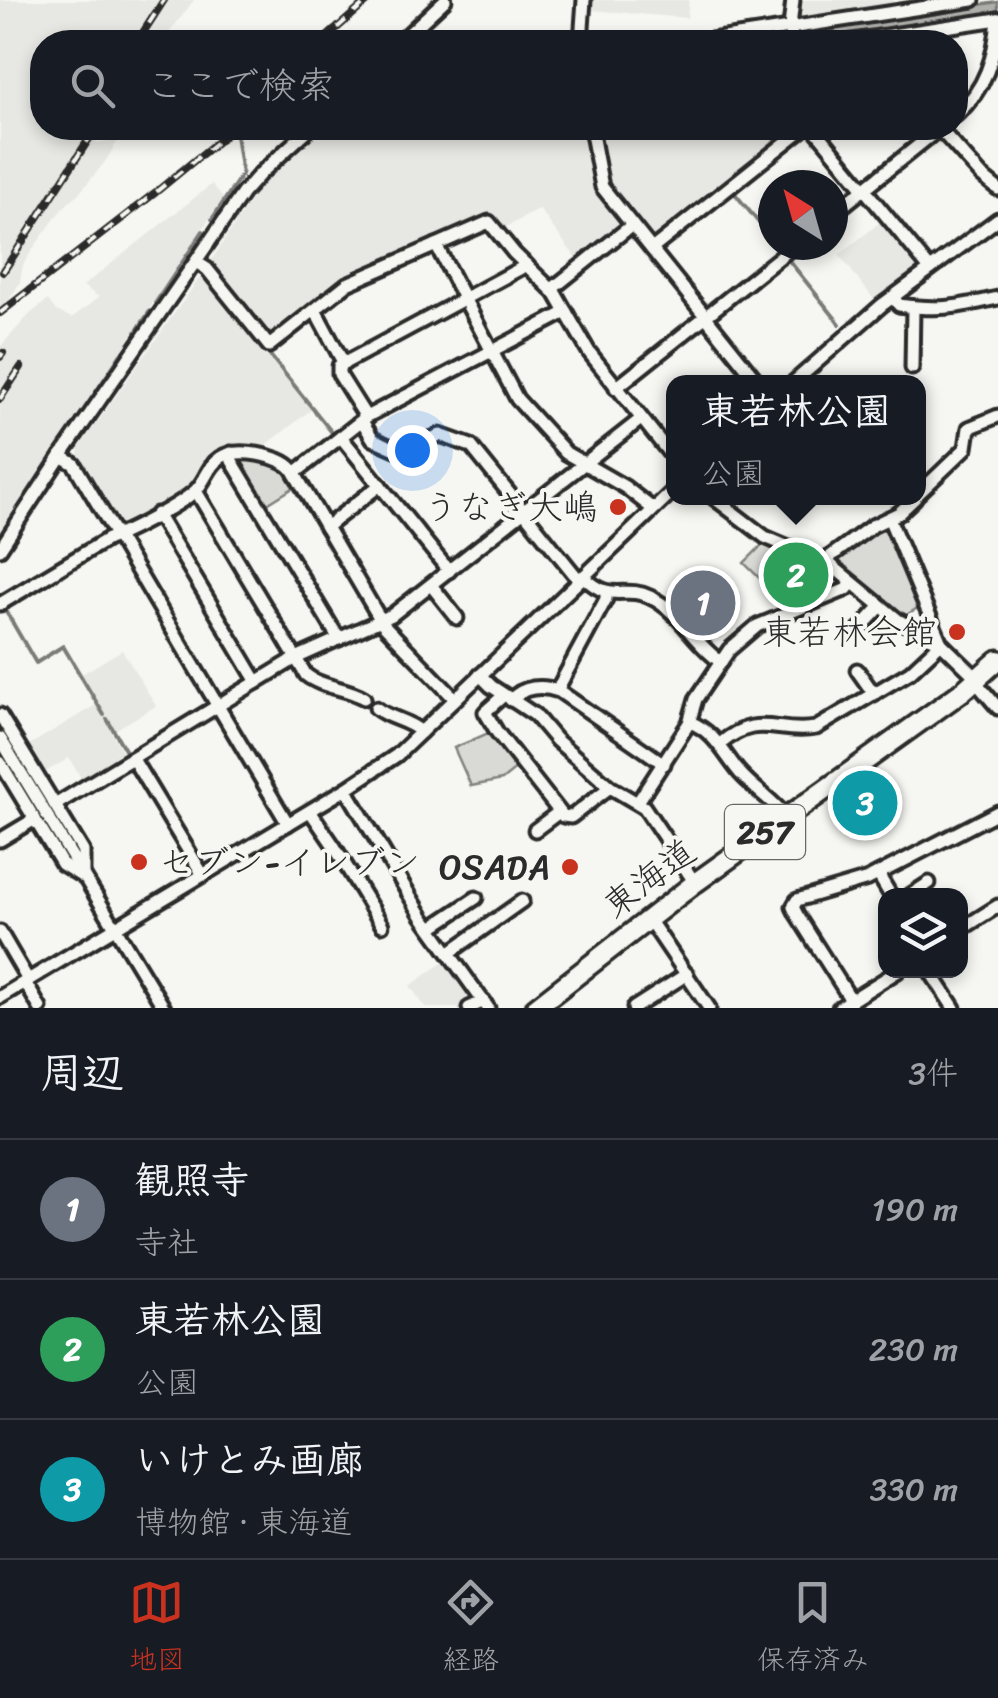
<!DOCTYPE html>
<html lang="ja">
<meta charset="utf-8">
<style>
body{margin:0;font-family:Sriracha,"Klee One",sans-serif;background:#242831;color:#f1f3f6}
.controls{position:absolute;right:30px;bottom:30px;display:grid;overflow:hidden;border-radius:20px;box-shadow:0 5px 15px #0003}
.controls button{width:90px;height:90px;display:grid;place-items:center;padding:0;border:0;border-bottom:2px solid #363941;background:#171b24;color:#f1f3f6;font:50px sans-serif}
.compass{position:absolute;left:758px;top:170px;width:90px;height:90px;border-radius:50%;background:#171b24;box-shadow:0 5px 15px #0003;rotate:323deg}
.you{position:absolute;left:412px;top:450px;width:35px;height:35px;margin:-25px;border:8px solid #fff;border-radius:50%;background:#1a73e8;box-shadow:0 0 0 15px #1a73e833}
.badge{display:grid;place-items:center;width:65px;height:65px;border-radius:50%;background:#c8321e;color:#fff;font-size:32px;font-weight:700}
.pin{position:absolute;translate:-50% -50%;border:5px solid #fff;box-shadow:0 2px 10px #0006}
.popup{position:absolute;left:666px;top:375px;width:260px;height:130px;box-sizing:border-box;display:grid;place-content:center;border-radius:20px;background:#171b24;filter:drop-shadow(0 2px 8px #0005);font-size:32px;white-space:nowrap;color:#9ea1a6}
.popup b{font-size:38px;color:#f1f3f6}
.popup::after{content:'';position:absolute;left:50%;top:100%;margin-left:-20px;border:20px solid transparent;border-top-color:#171b24}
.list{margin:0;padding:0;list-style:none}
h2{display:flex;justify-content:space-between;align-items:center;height:130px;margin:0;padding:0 40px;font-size:42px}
h2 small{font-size:32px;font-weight:400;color:#9ea1a6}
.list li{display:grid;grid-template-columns:65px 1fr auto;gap:30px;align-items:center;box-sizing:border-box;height:140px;padding:0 40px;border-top:2px solid #363941}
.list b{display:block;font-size:38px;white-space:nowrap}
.list p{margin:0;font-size:32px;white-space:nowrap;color:#9ea1a6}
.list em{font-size:32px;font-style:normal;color:#9ea1a6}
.icon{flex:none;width:55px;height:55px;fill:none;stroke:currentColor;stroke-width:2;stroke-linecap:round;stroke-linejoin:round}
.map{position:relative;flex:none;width:998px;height:1008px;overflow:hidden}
.search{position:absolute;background:#171b24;box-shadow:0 5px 15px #0003;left:30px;right:30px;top:30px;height:110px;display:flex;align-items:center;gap:25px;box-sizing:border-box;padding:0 35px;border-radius:40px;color:#9ea1a6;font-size:38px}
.sheet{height:550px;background:#171b24}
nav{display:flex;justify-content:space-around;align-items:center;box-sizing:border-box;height:140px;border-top:2px solid #363941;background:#171b24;font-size:28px;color:#9ea1a6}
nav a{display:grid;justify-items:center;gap:5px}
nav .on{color:#c8321e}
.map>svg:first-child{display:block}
.built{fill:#e7e7e3}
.green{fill:#d9d9d5;stroke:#828280;stroke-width:2.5}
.water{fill:#aeaeab;stroke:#7a7a78;stroke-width:2.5}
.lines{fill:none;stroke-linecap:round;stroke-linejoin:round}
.stream{stroke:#7a7a78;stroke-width:4}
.minor-casing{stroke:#2b2b2b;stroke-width:19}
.highway-casing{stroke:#2b2b2b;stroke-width:25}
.minor{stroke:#f6f6f2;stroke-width:11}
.highway{stroke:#f6f6f2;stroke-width:18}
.rail-casing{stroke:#2b2b2b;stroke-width:8}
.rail{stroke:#f6f6f2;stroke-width:4;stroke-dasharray:11;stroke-linecap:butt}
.poi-dot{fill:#c8321e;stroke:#f6f6f2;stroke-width:4}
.labels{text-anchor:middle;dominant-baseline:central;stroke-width:8;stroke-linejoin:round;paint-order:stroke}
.shield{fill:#f6f6f2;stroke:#686867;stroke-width:2.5}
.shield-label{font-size:32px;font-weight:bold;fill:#2b2b2b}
.poi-label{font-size:35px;fill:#2b2b2b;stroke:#f6f6f2;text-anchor:end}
.street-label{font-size:35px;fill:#2b2b2b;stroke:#f6f6f2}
</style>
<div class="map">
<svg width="998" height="1008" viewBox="0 0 998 1008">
<rect width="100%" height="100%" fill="#f6f6f2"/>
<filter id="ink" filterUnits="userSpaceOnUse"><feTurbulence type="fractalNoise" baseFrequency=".01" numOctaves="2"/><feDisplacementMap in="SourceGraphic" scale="20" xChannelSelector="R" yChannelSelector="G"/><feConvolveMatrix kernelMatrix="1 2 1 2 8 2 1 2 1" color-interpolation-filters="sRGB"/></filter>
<g filter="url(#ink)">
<g class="built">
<path d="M0,0H194L162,42H42V128H105L96,143L119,139L105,162L80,192L62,209L32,250L23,265L20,282L0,315Z"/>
<path d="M591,0H689L687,18L591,10Z"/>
<path d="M798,0H894V8L799,23L796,20Z"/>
<path d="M322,128H584L593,183L600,197L623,225V228L580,263L539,209L501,230L490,217L345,280L271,339L268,338L209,264L260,186Z"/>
<path d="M598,128H793L655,238H651L609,184Z"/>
<path d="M212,184L223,198L0,533V347L30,314L48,300L56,311L72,318L99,297L83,286Z"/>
<path d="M883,220L921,267V270L877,303L839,255Z"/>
<path d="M203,273L312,409L260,450L239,448L221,451L208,462L192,487L127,526L120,524L78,455L79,448Z"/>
<path d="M122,650L156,706L111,732L126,758L84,783L69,758L42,774L26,747L99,703L82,674Z"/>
<path d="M448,959L476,999L475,1002L459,1008H426L410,986Z"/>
</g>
<g class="green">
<path d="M240,458C271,462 278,457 296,486L264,506L237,462Z"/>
<path d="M881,528H888L919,604V607L905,616L838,562L840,556Z"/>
<path d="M765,542L828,568L847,583L792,610L744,563Z"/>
<path d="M493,731L517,763V768L502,780L471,786L454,748Z"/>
</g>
<path class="water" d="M998,2V13L806,42H738Z"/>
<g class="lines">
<g class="stream">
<path d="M389,42L433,0"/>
<path d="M769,149L795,128"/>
<path d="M732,190L773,240"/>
<path d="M212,219L242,174L235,128"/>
<path d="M787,258L840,324"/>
<path d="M156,302L203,231"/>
<path d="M136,332L150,311"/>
<path d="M269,354L334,435"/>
<path d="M0,537L121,354"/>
<path d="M4,608L36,663L63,646L104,715"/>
<path d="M107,719L128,755"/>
</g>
<defs>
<g id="minor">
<path d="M793,0L790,27L793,42"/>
<path d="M400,42L445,0"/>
<path d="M581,42L584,0"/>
<path d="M698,42L973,0"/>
<path d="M846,42L998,19"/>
<path d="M956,115C986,89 995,57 998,19"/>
<path d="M591,128L602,187L758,382"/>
<path d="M814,128L930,269"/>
<path d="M939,128L982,176L998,189"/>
<path d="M833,214L940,128"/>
<path d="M436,245L517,399L566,453L625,487L653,509"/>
<path d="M652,249L804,128"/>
<path d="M196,262L207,269L269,346L347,284L489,222L514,253L555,293L589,352L674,459"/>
<path d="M552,289L632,225"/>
<path d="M893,297L899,305C940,311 958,307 998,298"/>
<path d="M315,310L344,364"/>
<path d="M912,368L913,307"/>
<path d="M794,382L882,305L998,219"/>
<path d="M616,388L795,245"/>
<path d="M366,417L339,374V366L527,265"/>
<path d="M362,421L373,439L400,451L440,435L471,446L579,580"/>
<path d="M341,437L449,571"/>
<path d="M231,453L232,461L339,639"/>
<path d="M61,456L74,464L288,824"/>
<path d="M295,473L366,417L566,312"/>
<path d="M196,491L306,675C322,688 346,687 364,698"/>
<path d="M918,494L966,448L969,428L998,416"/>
<path d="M714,498L765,537L831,565L898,620L941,643L978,679"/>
<path d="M157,514L257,682"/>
<path d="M326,527L380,485"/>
<path d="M0,549L61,456L243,193L260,174L310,128"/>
<path d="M828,563L831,556L872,526L899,513L915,498"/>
<path d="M583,576C612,605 623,584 650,597C680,611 694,644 721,662"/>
<path d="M431,585L457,618"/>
<path d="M0,604L108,539C127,533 184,503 197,489C206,480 208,466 220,458C235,447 281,455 292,469L383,624L455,699"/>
<path d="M856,633L881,606"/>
<path d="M857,670L874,694"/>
<path d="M480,675L491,686L535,715L556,740L610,787L644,807L695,883"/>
<path d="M975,681L998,708"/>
<path d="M557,690L606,599V592"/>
<path d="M504,695L485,712L497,732L563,816L571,817L610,787"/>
<path d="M511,700C523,686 542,685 559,691L664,764"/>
<path d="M376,708C389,719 409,720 421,732"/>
<path d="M0,715L83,851V877L62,864L0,762"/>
<path d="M690,722C715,732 723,753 740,773C754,789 773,800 786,817"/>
<path d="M0,738L164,1008"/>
<path d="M720,744C759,711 775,735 816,728L910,672L941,643L889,518"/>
<path d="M133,759L203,875"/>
<path d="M346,789L422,916L488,1008"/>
<path d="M638,802L689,723L696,699L729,650L757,626L847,589L852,583"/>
<path d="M55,805L296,658L392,615L641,419"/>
<path d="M310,811L334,846L382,925"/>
<path d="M535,830L559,812"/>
<path d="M0,840L35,819"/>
<path d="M878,874L891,896"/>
<path d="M909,896L929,883"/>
<path d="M648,918L709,1008"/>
<path d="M431,928L476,898"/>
<path d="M960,930L998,906"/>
<path d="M0,932L28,980"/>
<path d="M449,953L522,901"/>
<path d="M930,971L954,1008"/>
<path d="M25,982L40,1008"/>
<path d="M0,997L346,789L397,755L674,490"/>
<path d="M851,1000L797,915L793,907L797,900L868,879L998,812"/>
<path d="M469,1008L484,1001"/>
<path d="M634,1008L687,974"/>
<path d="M839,1008L898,971"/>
</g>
<path id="highway" d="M535,1008L695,883L963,691L998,660"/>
</defs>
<use href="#minor" class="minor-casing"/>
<use href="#highway" class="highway-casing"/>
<use href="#minor" class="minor"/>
<use href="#highway" class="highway"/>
<defs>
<g id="rail">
<path d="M137,42L164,0"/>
<path d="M321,42L369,0"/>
<path d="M3,272L96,128"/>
<path d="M0,313L156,192L234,128"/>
<path d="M0,357L3,353"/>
<path d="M0,399L21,367"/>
</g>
</defs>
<use href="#rail" class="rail-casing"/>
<use href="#rail" class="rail"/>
</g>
</g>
<g class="poi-dot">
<circle cx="618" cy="507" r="10"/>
<circle cx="957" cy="632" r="10"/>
<circle cx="139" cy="862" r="10"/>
<circle cx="570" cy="867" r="10"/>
</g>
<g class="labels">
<rect class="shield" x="725" y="805" width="80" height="54" rx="8"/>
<g class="shield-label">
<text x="765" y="832">257</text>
</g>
<g class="poi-label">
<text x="598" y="507">うなぎ大嶋</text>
<text x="937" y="632">東若林会館</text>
<text x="159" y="862" text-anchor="start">セブン-イレブン</text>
<text x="550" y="867">OSADA</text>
</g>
<g class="street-label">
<text transform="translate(649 878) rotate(-37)">東海道</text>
</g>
</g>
</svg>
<div class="controls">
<button><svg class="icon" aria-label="layers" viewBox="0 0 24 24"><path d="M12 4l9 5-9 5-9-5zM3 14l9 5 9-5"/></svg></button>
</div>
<svg class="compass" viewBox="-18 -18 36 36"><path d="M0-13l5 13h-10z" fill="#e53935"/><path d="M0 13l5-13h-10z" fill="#9ea1a6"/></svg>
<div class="you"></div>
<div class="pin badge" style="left:703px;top:603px;background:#6b7280">1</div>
<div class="pin badge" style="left:796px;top:575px;background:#2e9e5b">2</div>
<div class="popup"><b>東若林公園</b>公園</div>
<div class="pin badge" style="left:865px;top:803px;background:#0f9aa8">3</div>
<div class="search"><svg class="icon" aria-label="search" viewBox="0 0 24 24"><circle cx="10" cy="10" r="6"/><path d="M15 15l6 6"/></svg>ここで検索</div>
</div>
<section class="sheet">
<h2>周辺<small>3件</small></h2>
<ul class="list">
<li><span class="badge" style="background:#6b7280">1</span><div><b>観照寺</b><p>寺社</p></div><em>190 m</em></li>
<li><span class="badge" style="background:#2e9e5b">2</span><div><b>東若林公園</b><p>公園</p></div><em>230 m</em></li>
<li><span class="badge" style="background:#0f9aa8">3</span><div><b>いけとみ画廊</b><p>博物館 · 東海道</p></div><em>330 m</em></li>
</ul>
</section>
<nav>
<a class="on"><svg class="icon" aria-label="map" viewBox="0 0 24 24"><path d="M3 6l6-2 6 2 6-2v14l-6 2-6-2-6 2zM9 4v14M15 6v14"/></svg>地図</a>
<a><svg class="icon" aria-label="directions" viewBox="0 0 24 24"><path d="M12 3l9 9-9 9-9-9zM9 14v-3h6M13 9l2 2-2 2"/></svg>経路</a>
<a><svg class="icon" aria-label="saved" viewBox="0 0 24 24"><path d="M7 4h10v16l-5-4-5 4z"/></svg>保存済み</a>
</nav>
